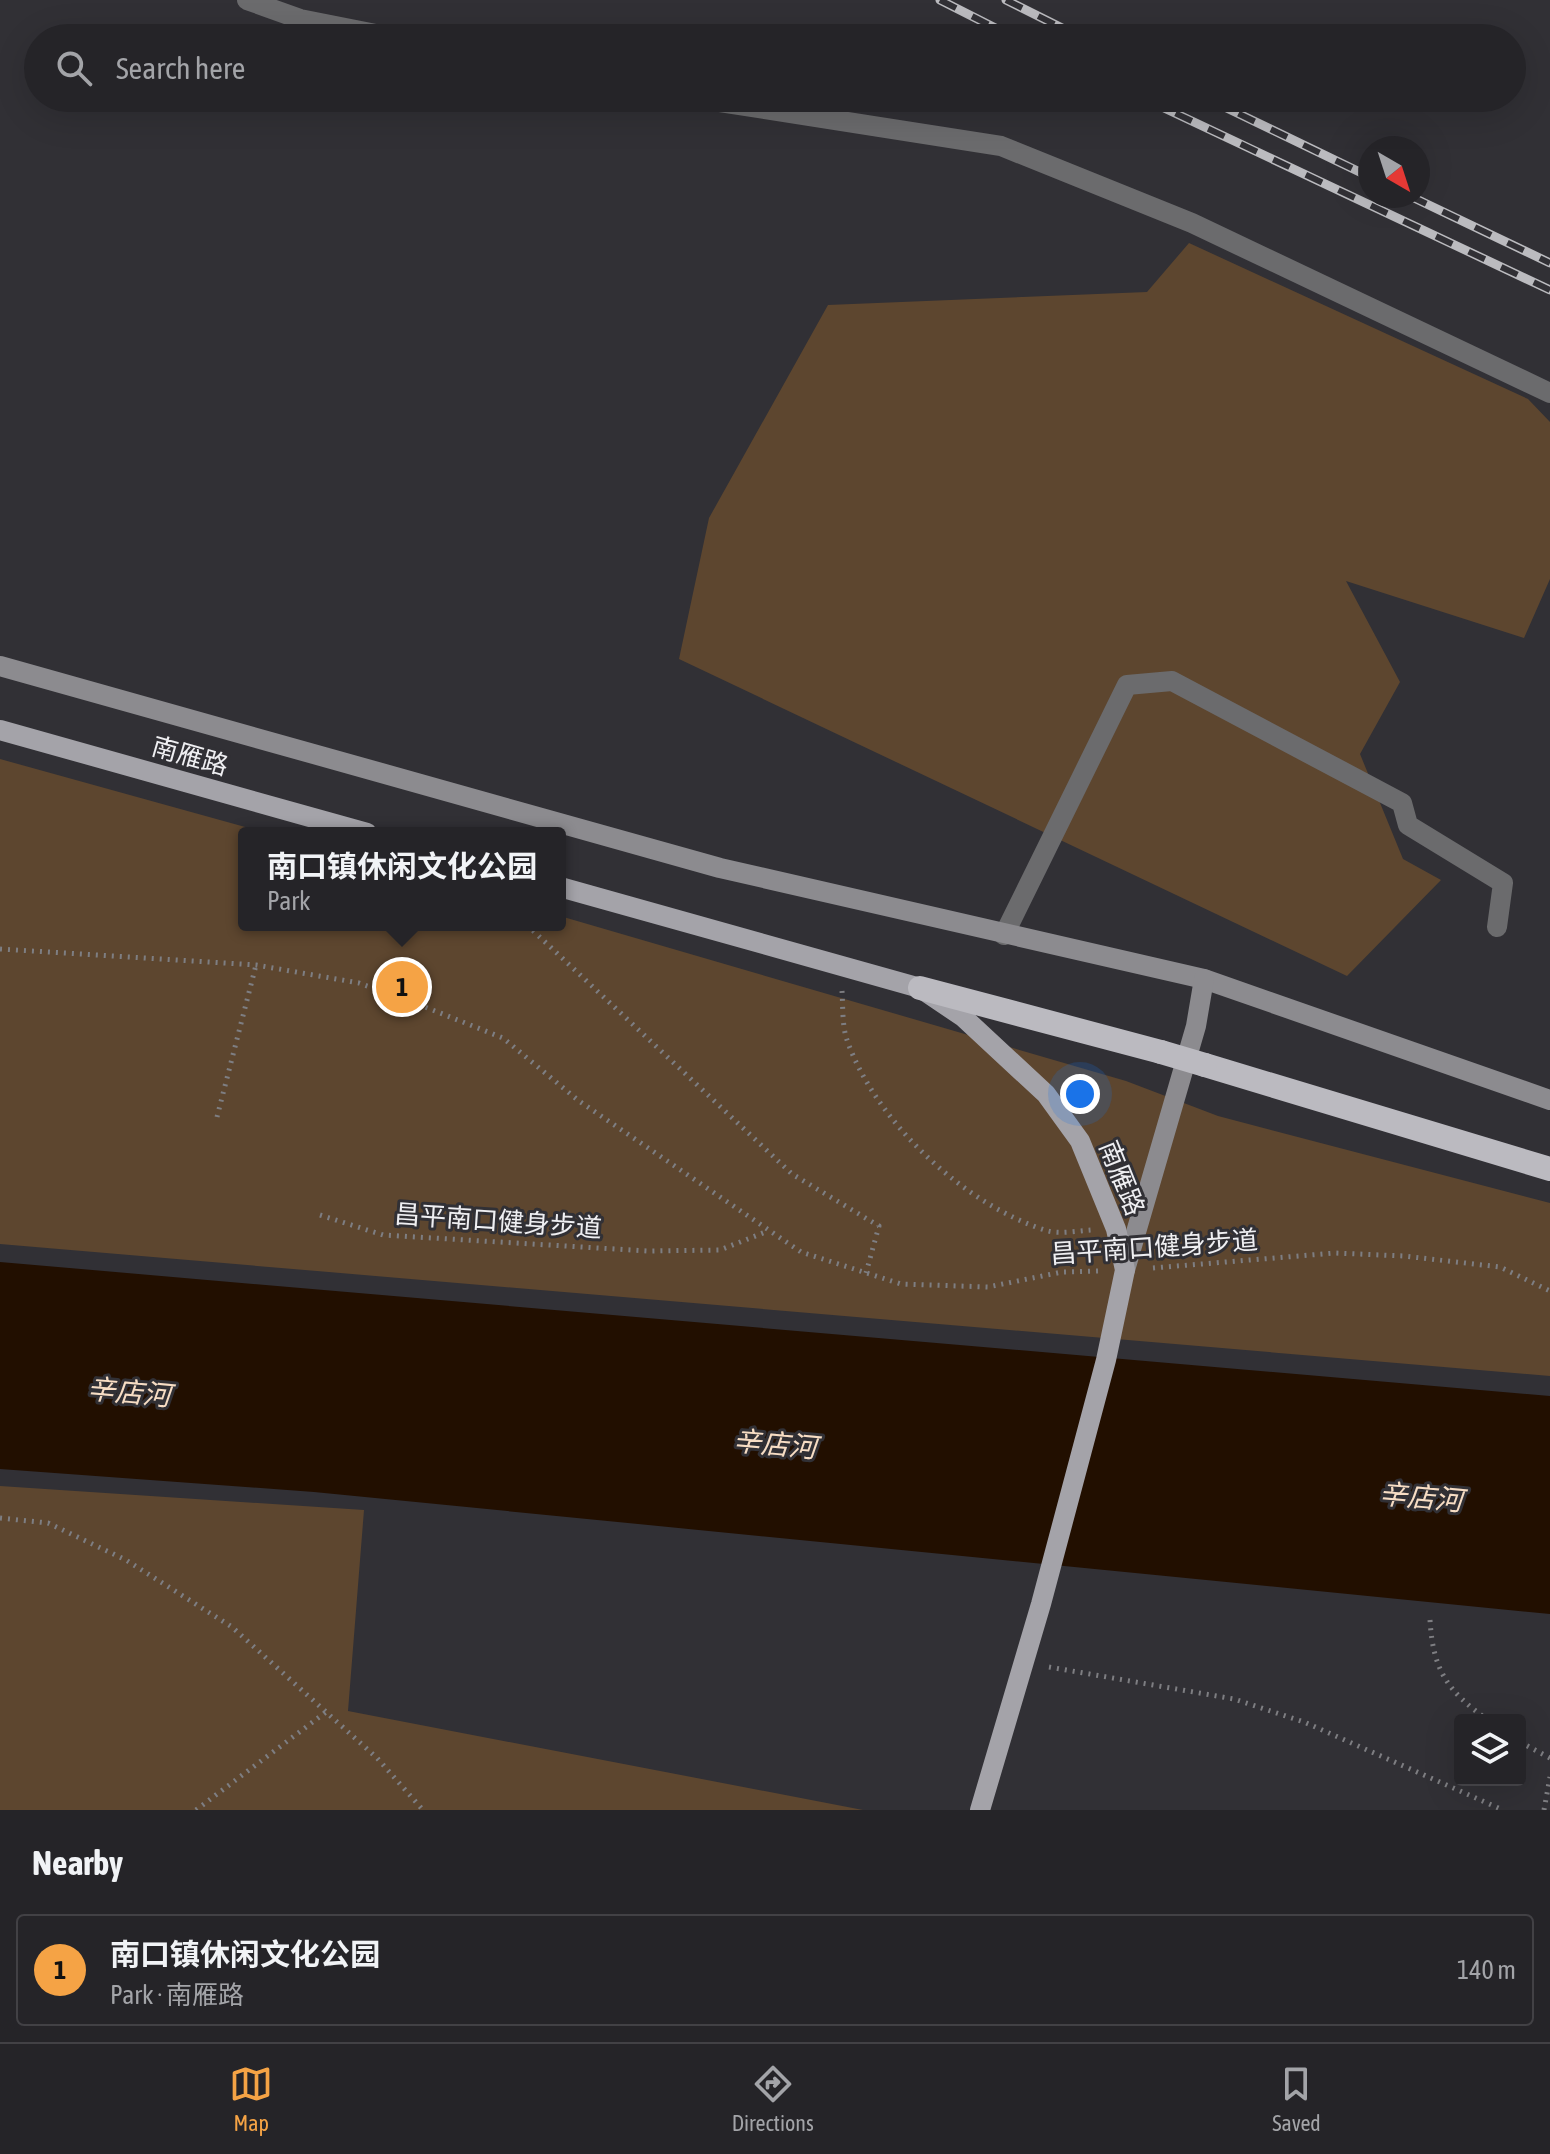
<!DOCTYPE html>
<meta charset="utf-8">
<style>
body{margin:0;font-family:"Asap Condensed","Noto Sans SC",sans-serif;background:#2d2c30;color:#f1f3f6}
.controls{position:absolute;right:24px;bottom:24px;display:grid;overflow:hidden;border-radius:8px;box-shadow:0 8px 32px #0002}
.controls button{width:72px;height:72px;display:grid;place-items:center;padding:0;border:0;border-bottom:2px solid #424145;background:#252428;color:#f1f3f6;font:40px sans-serif}
.compass{position:absolute;left:1358px;top:136px;width:72px;height:72px;border-radius:50%;background:#252428;box-shadow:0 8px 32px #0002;rotate:141deg}
.you{position:absolute;left:1080px;top:1094px;width:28px;height:28px;margin:-20px;border:6px solid #fff;border-radius:50%;background:#1a73e8;box-shadow:0 0 0 12px #1a73e833}
.badge{display:grid;place-items:center;width:52px;height:52px;border-radius:50%;background:#f5a345;color:#111;font-size:26px;font-weight:700}
.pin{position:absolute;translate:-50% -50%;border:4px solid #fff;box-shadow:0 2px 8px #0006}
.popup{position:absolute;left:238px;top:827px;width:328px;height:104px;box-sizing:border-box;display:grid;place-content:center;border-radius:8px;background:#252428;filter:drop-shadow(0 2px 6px #0005);font-size:26px;white-space:nowrap;color:#a3a4a8}
.popup b{font-size:30px;color:#f1f3f6}
.popup::after{content:'';position:absolute;left:50%;top:100%;margin-left:-16px;border:16px solid transparent;border-top-color:#252428}
.list{margin:0;padding:0;list-style:none}
h2{display:flex;justify-content:space-between;align-items:center;height:104px;margin:0;padding:0 32px;font-size:34px}
h2 small{font-size:26px;font-weight:400;color:#a3a4a8}
.list li{display:grid;grid-template-columns:52px 1fr auto;gap:24px;align-items:center;box-sizing:border-box;height:112px;margin:0 16px 16px;padding:0 16px;border:2px solid #424145;border-radius:8px}
.list b{display:block;font-size:30px;white-space:nowrap}
.list p{margin:0;font-size:26px;white-space:nowrap;color:#a3a4a8}
.list em{font-size:26px;font-style:normal;color:#a3a4a8}
.icon{flex:none;width:44px;height:44px;fill:none;stroke:currentColor;stroke-width:2;stroke-linecap:round;stroke-linejoin:round}
.map{position:relative;flex:none;width:1550px;height:1810px;overflow:hidden}
.search{position:absolute;background:#252428;box-shadow:0 8px 32px #0002;left:24px;right:24px;top:24px;height:88px;display:flex;align-items:center;gap:20px;box-sizing:border-box;padding:0 28px;border-radius:44px;color:#a3a4a8;font-size:30px}
.sheet{height:232px;background:#252428}
nav{display:flex;justify-content:space-around;align-items:center;box-sizing:border-box;height:112px;border-top:2px solid #424145;background:#252428;font-size:22px;color:#a3a4a8}
nav a{display:grid;justify-items:center;gap:4px}
nav .on{color:#f5a345}
.map>svg:first-child{display:block}
.green{fill:#5d462f}
.water{fill:#220f00}
.lines{fill:none;stroke-linecap:round;stroke-linejoin:round}
.path{stroke:#7e7e82;stroke-width:5;stroke-dasharray:2 6;stroke-linecap:butt}
.street{stroke:#6b6b6d;stroke-width:20}
.secondary{stroke:#8c8b8f;stroke-width:20}
.primary{stroke:#a4a3a9;stroke-width:20}
.highway{stroke:#bbbac0;stroke-width:24}
.rail-casing{stroke:#bbbbbf;stroke-width:9}
.rail{stroke:#313035;stroke-width:6;stroke-dasharray:18;stroke-linecap:butt}
.highway-bridge{stroke:#bbbac0;stroke-width:24}
.labels{text-anchor:middle;dominant-baseline:central;stroke-width:6;stroke-linejoin:round;paint-order:stroke}
.street-label{font-size:26px;fill:#efeff2;stroke:#313035}
.water-label{font-size:28px;font-style:italic;fill:#f7ddc4;stroke:#313035}
</style>
<div class="map">
<svg width="1550" height="1810" viewBox="0 0 1550 1810">
<rect width="100%" height="100%" fill="#313035"/>
<g class="green">
<path d="M1189,243L1528,399L1550,422V579L1524,638L1346,581L1400,682L1360,754L1403,859L1441,880L1347,976L679,659L709,518L828,305L1147,292Z"/>
<path d="M0,759L267,833H244V925H560V916L1126,1081L1218,1116L1550,1203V1376L0,1244Z"/>
<path d="M0,1486L364,1510L348,1711L863,1810H0Z"/>
</g>
<path class="water" d="M0,1262L1550,1396V1614L314,1492L0,1469Z"/>
<g class="lines">
<g class="path">
<path d="M527,925L792,1174L879,1226L866,1273"/>
<path d="M0,949L256,965L359,983L425,1007L503,1038L579,1101L801,1252L901,1284L988,1287L1062,1272L1099,1271"/>
<path d="M842,991C843,1006 842,1026 847,1040C875,1121 965,1206 1048,1231C1060,1234 1077,1231 1091,1230"/>
<path d="M217,1117L256,965"/>
<path d="M320,1215L383,1235L648,1251L720,1250L768,1231"/>
<path d="M1153,1268L1335,1253L1404,1256L1500,1267L1550,1291"/>
<path d="M0,1518L48,1523L126,1560L232,1627L377,1758L423,1810"/>
<path d="M1430,1620C1433,1670 1447,1691 1488,1720"/>
<path d="M1049,1667L1234,1699L1304,1722L1503,1810"/>
<path d="M1520,1742L1550,1758"/>
<path d="M196,1810L326,1712"/>
<path d="M1544,1810L1550,1777"/>
</g>
<g class="street">
<path d="M247,0L300,19L396,38"/>
<path d="M694,98L1001,146L1192,223L1550,393"/>
<path d="M1004,935L1127,685L1172,681L1402,803L1408,825L1503,883L1497,927"/>
</g>
<g class="secondary">
<path d="M0,666L720,868L1204,979L1550,1100"/>
<path d="M1125,1270L1196,1026L1204,979"/>
</g>
<g class="primary">
<path d="M0,730L367,833"/>
<path d="M560,887L920,988L963,1017L1046,1094L1080,1141L1116,1229L1125,1270L1106,1360L1041,1604L980,1810"/>
</g>
<g class="highway">
<path d="M920,988L1161,1052"/>
<path d="M1205,1065L1550,1169"/>
</g>
<defs>
<g id="rail">
<path d="M940,0L1015,38"/>
<path d="M1006,0L1082,38"/>
<path d="M1143,98L1550,290"/>
<path d="M1206,98L1370,177"/>
<path d="M1410,196L1550,263"/>
</g>
</defs>
<use href="#rail" class="rail-casing"/>
<use href="#rail" class="rail"/>
<path class="highway-bridge" d="M1161,1052L1205,1065"/>
</g>
<g class="labels">
<g class="street-label">
<text transform="translate(190 756) rotate(16)">南雁路</text>
<text transform="translate(1122 1178) rotate(68)">南雁路</text>
<text transform="translate(498 1221) rotate(4)">昌平南口健身步道</text>
<text transform="translate(1154 1247) rotate(-4)">昌平南口健身步道</text>
</g>
<g class="water-label">
<text transform="translate(129 1392) rotate(5)">辛店河</text>
<text transform="translate(775 1444) rotate(5)">辛店河</text>
<text transform="translate(1421 1497) rotate(5)">辛店河</text>
</g>
</g>
</svg>
<div class="controls">
<button><svg class="icon" aria-label="layers" viewBox="0 0 24 24"><path d="M12 4l9 5-9 5-9-5zM3 14l9 5 9-5"/></svg></button>
</div>
<svg class="compass" viewBox="-18 -18 36 36"><path d="M0-13l5 13h-10z" fill="#e53935"/><path d="M0 13l5-13h-10z" fill="#a3a4a8"/></svg>
<div class="you"></div>
<div class="pin badge" style="left:402px;top:987px">1</div>
<div class="popup"><b>南口镇休闲文化公园</b>Park</div>
<div class="search"><svg class="icon" aria-label="search" viewBox="0 0 24 24"><circle cx="10" cy="10" r="6"/><path d="M15 15l6 6"/></svg>Search here</div>
</div>
<section class="sheet">
<h2>Nearby<small></small></h2>
<ul class="list">
<li><span class="badge">1</span><div><b>南口镇休闲文化公园</b><p>Park · 南雁路</p></div><em>140 m</em></li>
</ul>
</section>
<nav>
<a class="on"><svg class="icon" aria-label="map" viewBox="0 0 24 24"><path d="M3 6l6-2 6 2 6-2v14l-6 2-6-2-6 2zM9 4v14M15 6v14"/></svg>Map</a>
<a><svg class="icon" aria-label="directions" viewBox="0 0 24 24"><path d="M12 3l9 9-9 9-9-9zM9 14v-3h6M13 9l2 2-2 2"/></svg>Directions</a>
<a><svg class="icon" aria-label="saved" viewBox="0 0 24 24"><path d="M7 4h10v16l-5-4-5 4z"/></svg>Saved</a>
</nav>
